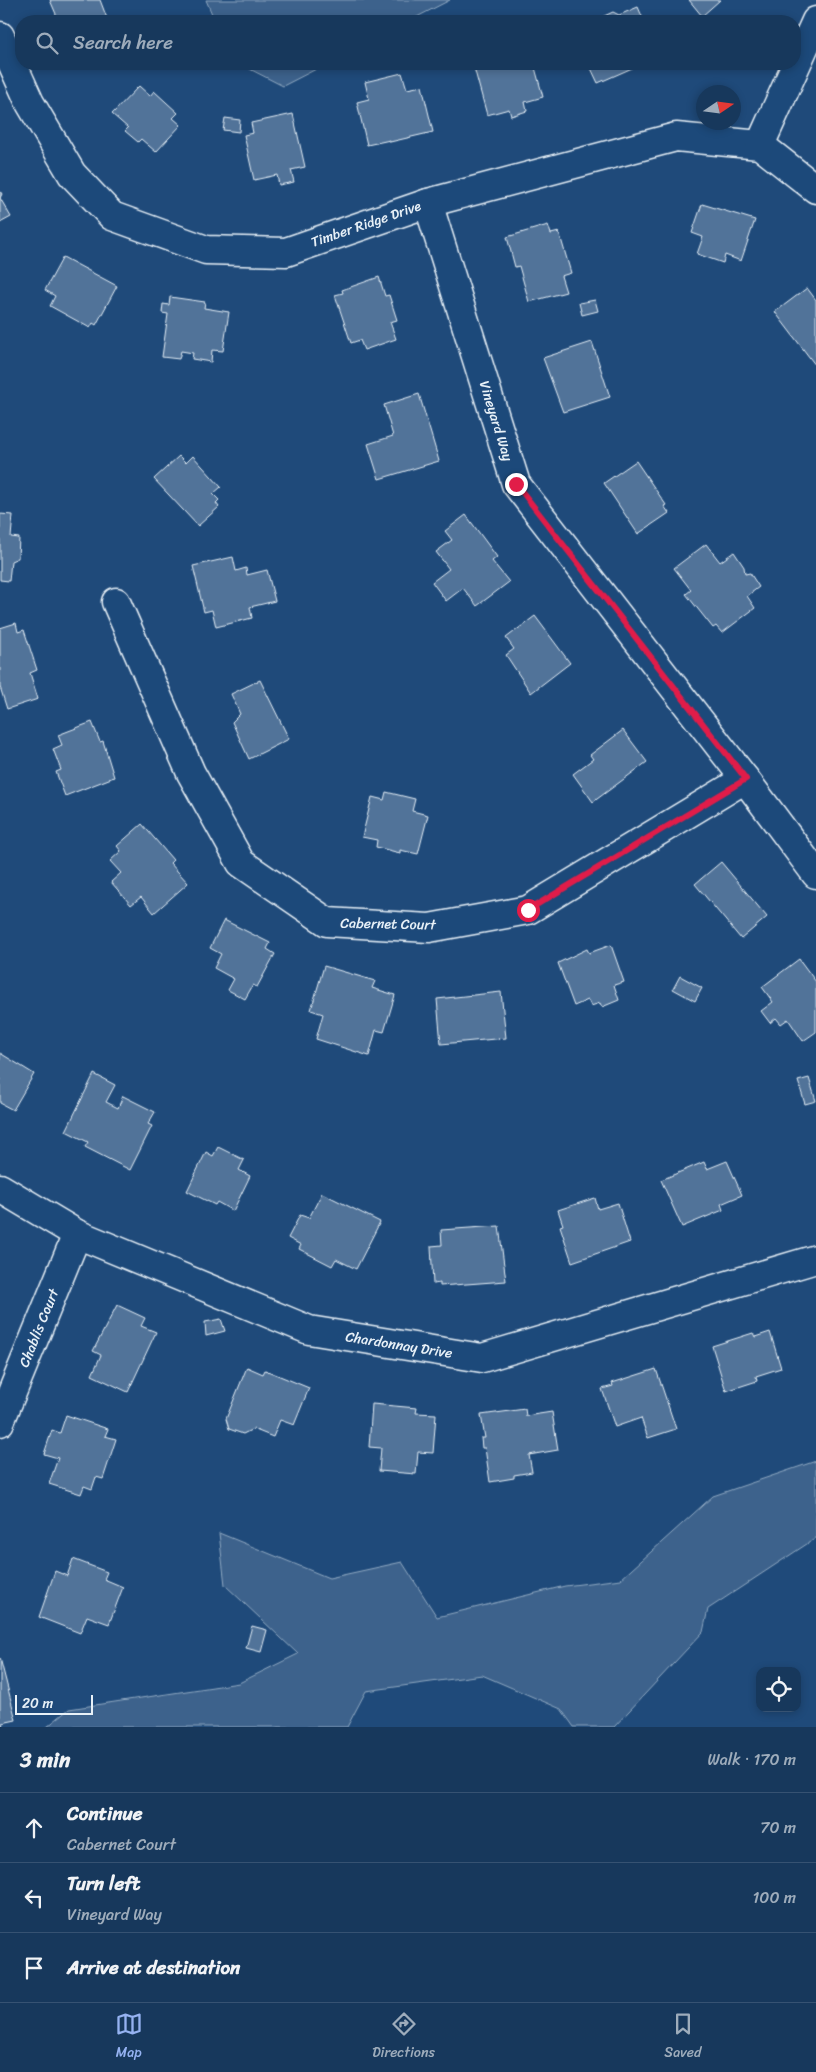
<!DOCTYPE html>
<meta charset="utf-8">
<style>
body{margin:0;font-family:Sriracha,sans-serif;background:#203f62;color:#f1f3f6}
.controls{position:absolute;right:15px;bottom:15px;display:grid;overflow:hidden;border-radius:10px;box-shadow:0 2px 8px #0003}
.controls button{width:45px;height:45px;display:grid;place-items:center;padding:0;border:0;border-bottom:1px solid #365272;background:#17385c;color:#f1f3f6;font:25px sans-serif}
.compass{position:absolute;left:696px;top:85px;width:45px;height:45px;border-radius:50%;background:#17385c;box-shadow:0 2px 8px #0003;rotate:77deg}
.scale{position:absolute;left:15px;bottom:12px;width:78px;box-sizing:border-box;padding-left:5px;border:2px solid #e8f1f8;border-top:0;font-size:14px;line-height:18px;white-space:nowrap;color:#e8f1f8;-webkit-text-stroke:4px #1f4a7a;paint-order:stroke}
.stop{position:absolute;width:15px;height:15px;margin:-11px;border:4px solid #e11d48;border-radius:50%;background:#fff}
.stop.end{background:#e11d48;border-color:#fff;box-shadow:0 1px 5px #0008}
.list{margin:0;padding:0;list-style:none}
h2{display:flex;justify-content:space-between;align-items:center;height:65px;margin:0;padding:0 20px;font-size:21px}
h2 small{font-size:16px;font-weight:400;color:#9eacbb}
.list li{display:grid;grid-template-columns:32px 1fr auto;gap:15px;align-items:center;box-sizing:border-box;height:70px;padding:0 20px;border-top:1px solid #365272}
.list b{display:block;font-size:19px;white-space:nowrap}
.list p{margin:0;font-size:16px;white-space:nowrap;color:#9eacbb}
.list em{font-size:16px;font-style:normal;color:#9eacbb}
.icon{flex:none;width:28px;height:28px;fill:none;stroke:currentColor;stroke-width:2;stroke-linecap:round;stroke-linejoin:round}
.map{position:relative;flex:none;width:816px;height:1727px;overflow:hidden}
.search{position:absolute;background:#17385c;box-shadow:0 2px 8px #0003;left:15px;right:15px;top:15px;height:55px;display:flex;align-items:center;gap:12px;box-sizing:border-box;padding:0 18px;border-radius:20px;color:#9eacbb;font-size:19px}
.sheet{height:275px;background:#17385c}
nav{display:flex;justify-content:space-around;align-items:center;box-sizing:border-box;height:70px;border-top:1px solid #365272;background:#17385c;font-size:14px;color:#9eacbb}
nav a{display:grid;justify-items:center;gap:2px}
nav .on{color:#95b2f1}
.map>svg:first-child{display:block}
.green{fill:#3c628c;stroke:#92aac2}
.building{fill:#517399;stroke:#e8f1f8}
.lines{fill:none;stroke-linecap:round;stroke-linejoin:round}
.minor-casing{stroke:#e8f1f8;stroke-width:31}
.minor{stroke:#1f4a7a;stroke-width:28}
.route{stroke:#e11d48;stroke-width:6}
.labels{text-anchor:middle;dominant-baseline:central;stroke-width:4;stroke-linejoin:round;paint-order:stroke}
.street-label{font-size:14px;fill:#e8f1f8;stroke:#1f4a7a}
</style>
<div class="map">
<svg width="816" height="1727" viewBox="0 0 816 1727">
<rect width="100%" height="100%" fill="#1f4a7a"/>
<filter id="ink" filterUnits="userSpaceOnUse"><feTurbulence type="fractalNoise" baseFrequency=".02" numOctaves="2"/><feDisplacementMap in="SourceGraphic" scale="10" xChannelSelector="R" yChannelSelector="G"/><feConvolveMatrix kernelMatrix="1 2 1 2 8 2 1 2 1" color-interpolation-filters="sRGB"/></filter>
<g filter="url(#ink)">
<g class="green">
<path d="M206,0H450L409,21H215Z"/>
<path d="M240,64H326L283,86Z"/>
<path d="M816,1461V1538L708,1609L703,1632L614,1727H574L561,1709L482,1675L366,1691L347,1727H47L69,1709L239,1683L298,1654L225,1585L219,1533L329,1578L402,1562L437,1617L565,1586L621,1579L713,1496Z"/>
</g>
<g class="building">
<path d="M50,0H100L108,21H59Z"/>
<path d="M689,0H720L702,16Z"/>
<path d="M638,7L644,21H593L613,12L619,15Z"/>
<path d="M473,64H534L543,97L525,102L527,111L511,116L509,109L487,115Z"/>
<path d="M589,64H639V65L598,83Z"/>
<path d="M402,73L407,89L422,86L433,132L390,142V140L367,145L357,102L369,99L365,82Z"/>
<path d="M139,86L150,96L154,91L178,113L173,118L181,125L156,152L141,139L138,142L125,131L128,128L112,114Z"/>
<path d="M293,114L305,167L291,170L294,182L279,185L277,175L254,180L244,135L253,133L251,123Z"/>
<path d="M225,118L240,120L239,132L223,130Z"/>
<path d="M0,191L2,194L0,198L11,217L0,223Z"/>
<path d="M702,204L755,220L741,261L725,255L723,263L697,254L703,237L692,233Z"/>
<path d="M548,225L551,234L559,232L571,273L561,276L566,292L529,302L519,266L515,267L507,237Z"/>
<path d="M63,257L117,286L96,325L93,323L90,328L50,306L55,296L45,290Z"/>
<path d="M379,277L385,296L389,295L397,320L390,322L396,339L364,350L360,340L351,343L335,295L343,293L342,290Z"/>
<path d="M807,288L816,300V366L775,312Z"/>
<path d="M170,297L205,302L204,308L229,312L223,351L212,350L211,362L192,359L193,353L181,351L179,359L162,357L168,314L162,313L163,304L169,305Z"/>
<path d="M595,300L598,311L582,315L579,303Z"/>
<path d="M592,342L610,397L563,412L543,358Z"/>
<path d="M419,394L439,461L379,479L368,444L393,436L384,405Z"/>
<path d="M179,456L186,463L193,456L221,487L213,494L219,500L216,503L219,507L198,526L154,479Z"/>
<path d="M636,461L666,505L664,506L669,513L638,534L604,483Z"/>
<path d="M0,514L13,515L11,537L19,538L18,558L11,561L9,581L0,580Z"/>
<path d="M466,515L497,557L492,561L509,582L477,606L463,588L446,601L432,582L449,569L436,552L452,540L445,531Z"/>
<path d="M706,544L720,562L734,552L744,567L745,574L750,573L759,587L747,596L755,608L722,633L716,626L713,628L686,594L691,590L674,568Z"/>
<path d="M233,557L236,571L246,568L247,575L267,570L275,601L250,607L252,618L216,627L212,610L204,612L193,566Z"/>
<path d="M535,616L570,663L531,693L506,655L514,649L506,638Z"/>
<path d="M16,623L18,632L24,630L37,670L30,673L38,699L7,709L0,687V628Z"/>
<path d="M260,680L289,739L249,759L232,722L240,714L231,694Z"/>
<path d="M92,722L100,742L103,741L114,777L65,796L56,772L61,770L53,749L62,745L58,735Z"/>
<path d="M623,730L647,762L593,802L573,774L593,759L590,755Z"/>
<path d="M386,792L415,799L412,811L428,815L418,854L400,850V853L376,847L377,840L362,837L372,797L384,800Z"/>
<path d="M142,824L173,860L170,863L188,883L154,913L141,897L131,905L111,882L121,873L110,861L121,851L117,846Z"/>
<path d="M721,862L767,917L741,939L695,884Z"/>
<path d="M224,920L270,943L267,949L275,954L257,987L253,985L245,999L228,990L234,979L214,968L221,954L210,948Z"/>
<path d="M611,945L624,982L614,985L619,1000L602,1007L600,1003L591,1006L588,1000L574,1006L558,963L587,949L589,953Z"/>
<path d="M799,959L816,982V1032L803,1041L788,1019L781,1024L776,1018L770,1023L761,1011L773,1002L762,987Z"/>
<path d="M324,966L375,981L372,988L395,995L384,1032L376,1030L369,1056L316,1039L323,1014L311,1010Z"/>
<path d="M680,976L702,988L695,1001L673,989Z"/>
<path d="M501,992L506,1038L441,1044L437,999Z"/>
<path d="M0,1053L34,1074L13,1110L0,1103Z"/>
<path d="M94,1074L115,1085L106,1102L118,1108L123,1096L155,1112L148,1124L152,1126L130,1170L85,1147L88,1142L66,1131Z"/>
<path d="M809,1078L816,1101L805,1104L798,1081Z"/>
<path d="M218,1147L244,1160L239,1170L250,1176L233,1211L217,1202L215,1205L187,1191L206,1152L213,1156Z"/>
<path d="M727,1161L742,1195L721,1204L723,1210L682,1227L661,1180L704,1162L707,1169Z"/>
<path d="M322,1193L380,1222L356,1269L336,1259L332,1266L299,1249L301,1245L288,1238L300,1215L309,1218Z"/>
<path d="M595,1198L598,1209L618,1203L630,1242L572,1262L560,1226L563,1225L558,1210Z"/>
<path d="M499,1226L506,1281L440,1286V1283L433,1284L431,1246L442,1245L441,1230Z"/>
<path d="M117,1305L145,1318L141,1326L156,1332L128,1392L92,1375L101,1355L93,1351Z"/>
<path d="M221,1319L225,1331L206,1336L205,1322Z"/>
<path d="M770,1332L781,1368L756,1376L757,1381L726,1391L712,1346L753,1333L755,1337Z"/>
<path d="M247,1367L263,1374L265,1370L309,1388L294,1425L280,1420L273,1437L253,1429L243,1434L229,1429L226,1419Z"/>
<path d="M656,1369L676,1429L648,1438L641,1418L615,1427L602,1389L613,1386L612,1383Z"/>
<path d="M372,1404L417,1408L416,1413L436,1414L433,1453L418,1452L416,1474L379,1471L381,1448L369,1447Z"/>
<path d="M525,1409L526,1416L552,1412L558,1450L529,1455L532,1472L514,1475V1478L490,1482L485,1448H482L481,1438H485L481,1415Z"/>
<path d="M66,1415L108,1429L105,1436L116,1439L103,1479L96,1477L92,1489L84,1486L81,1494L49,1484L58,1458L44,1454L52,1430L60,1433Z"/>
<path d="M73,1559L107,1572L104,1579L123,1587L109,1624L87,1616L80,1633L39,1617L55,1571L67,1576Z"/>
<path d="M252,1626L267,1630L261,1652L246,1648Z"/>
<path d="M0,1658L16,1720L2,1723L3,1727H0Z"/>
</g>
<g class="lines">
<defs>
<g id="minor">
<path d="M0,36L30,103L72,174L112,216L206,250L286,252L428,203L676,137L760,145L816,189"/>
<path d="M760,145L816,21"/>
<path d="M428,203L516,484L745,779L816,874"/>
<path d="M116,602L191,773L241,863L327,922L429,928L528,910L745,779"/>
<path d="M0,1188L77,1234L309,1330L482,1358L816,1259"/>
<path d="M0,1422L77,1234"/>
</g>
</defs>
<use href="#minor" class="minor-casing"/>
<use href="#minor" class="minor"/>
</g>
</g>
<g class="lines" filter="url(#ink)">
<path class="route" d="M516,484L746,779L528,910"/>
</g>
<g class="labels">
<g class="street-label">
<text transform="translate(366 224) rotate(-19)">Timber Ridge Drive</text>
<text transform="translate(496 421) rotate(73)">Vineyard Way</text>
<text transform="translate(388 924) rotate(1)">Cabernet Court</text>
<text transform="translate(39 1328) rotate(-68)">Chablis Court</text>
<text transform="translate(399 1345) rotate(9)">Chardonnay Drive</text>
</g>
</g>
</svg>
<div class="controls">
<button><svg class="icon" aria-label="locate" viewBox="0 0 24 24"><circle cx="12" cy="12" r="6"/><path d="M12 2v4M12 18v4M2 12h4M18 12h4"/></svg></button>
</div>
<svg class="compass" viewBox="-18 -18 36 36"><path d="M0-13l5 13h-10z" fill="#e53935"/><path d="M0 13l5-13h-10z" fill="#9eacbb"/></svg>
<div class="scale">20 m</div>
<div class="stop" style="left:528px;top:910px"></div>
<div class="stop end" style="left:516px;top:484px"></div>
<div class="search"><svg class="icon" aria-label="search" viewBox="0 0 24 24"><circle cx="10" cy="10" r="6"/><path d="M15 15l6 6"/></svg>Search here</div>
</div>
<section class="sheet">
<h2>3 min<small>Walk · 170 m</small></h2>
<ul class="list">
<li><svg class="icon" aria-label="ahead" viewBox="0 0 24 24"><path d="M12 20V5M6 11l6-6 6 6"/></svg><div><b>Continue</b><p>Cabernet Court</p></div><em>70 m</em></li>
<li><svg class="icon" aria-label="left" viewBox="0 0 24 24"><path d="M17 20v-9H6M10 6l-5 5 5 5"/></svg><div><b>Turn left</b><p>Vineyard Way</p></div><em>100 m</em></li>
<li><svg class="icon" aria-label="arrive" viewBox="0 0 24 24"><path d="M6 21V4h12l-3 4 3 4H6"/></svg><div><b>Arrive at destination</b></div></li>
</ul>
</section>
<nav>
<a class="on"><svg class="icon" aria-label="map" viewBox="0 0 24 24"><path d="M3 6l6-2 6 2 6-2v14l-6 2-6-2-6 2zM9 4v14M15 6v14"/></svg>Map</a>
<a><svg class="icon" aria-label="directions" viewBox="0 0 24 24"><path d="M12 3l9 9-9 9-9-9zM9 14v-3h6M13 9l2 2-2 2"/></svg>Directions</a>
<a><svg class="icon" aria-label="saved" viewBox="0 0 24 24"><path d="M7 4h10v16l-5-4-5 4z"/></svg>Saved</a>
</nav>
